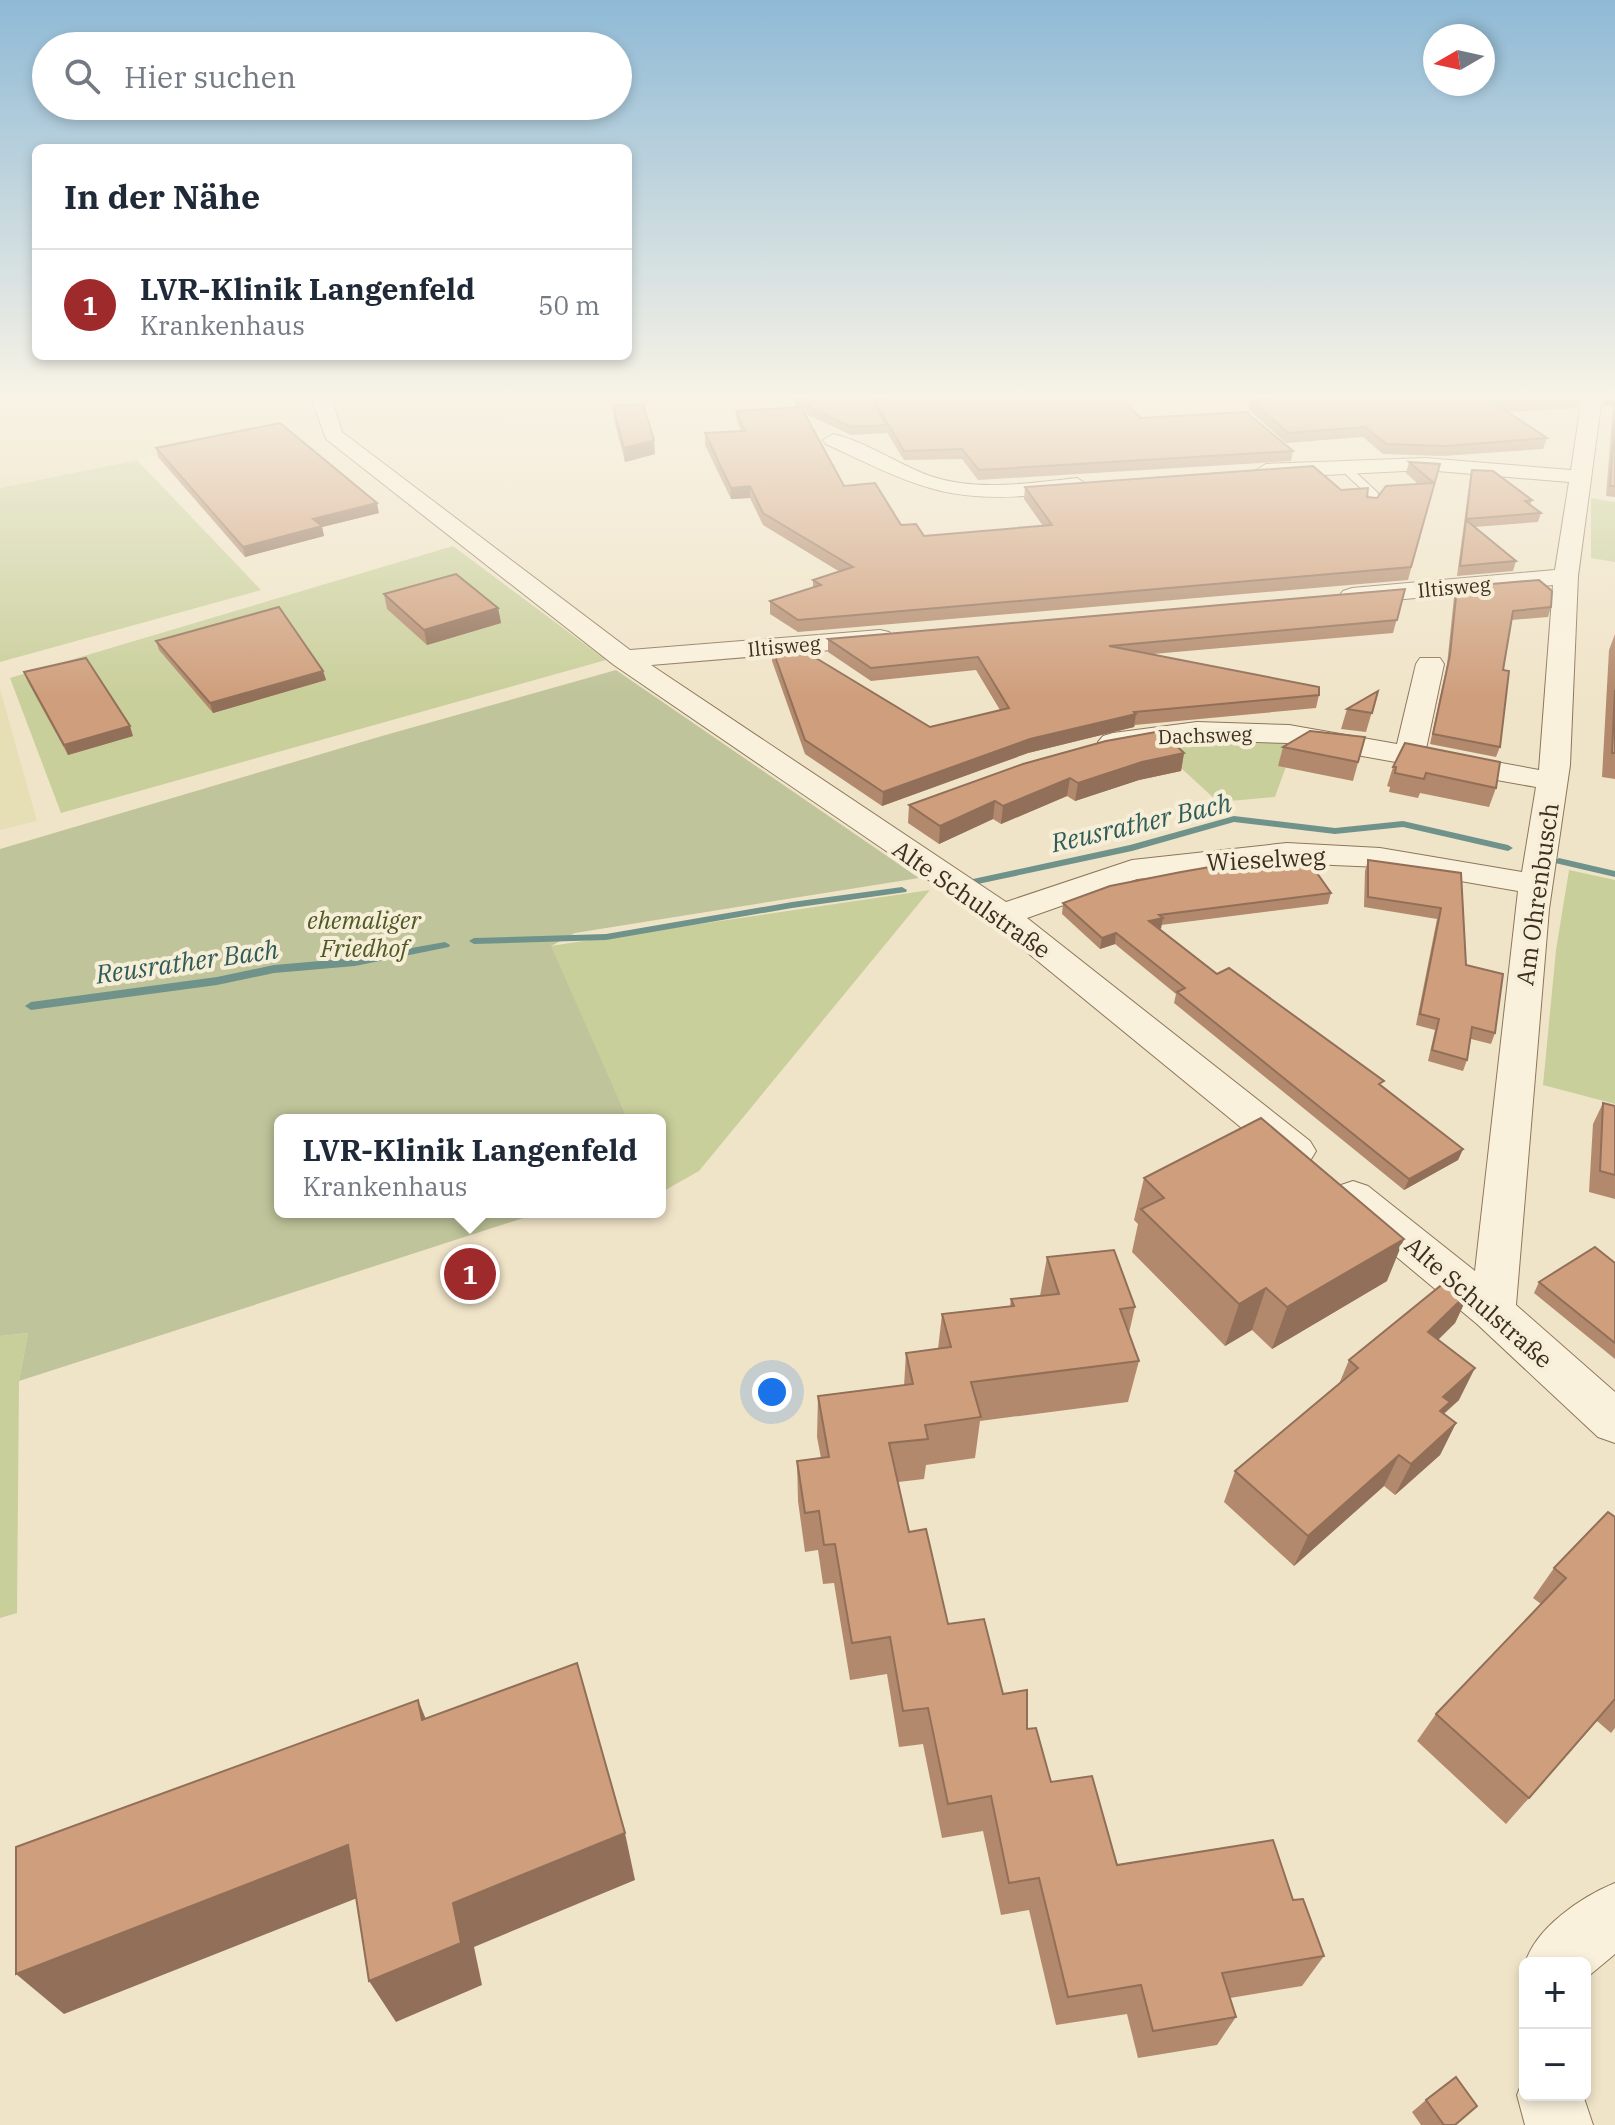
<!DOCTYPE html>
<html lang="de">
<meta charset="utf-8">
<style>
body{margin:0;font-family:"IBM Plex Serif",serif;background:#f6f6f7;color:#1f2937}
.controls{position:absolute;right:24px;bottom:24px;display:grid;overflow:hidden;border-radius:12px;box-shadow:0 4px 12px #0003}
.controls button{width:72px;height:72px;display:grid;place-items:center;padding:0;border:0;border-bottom:2px solid #e0e1e3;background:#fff;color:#1f2937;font:40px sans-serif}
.compass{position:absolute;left:1423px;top:24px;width:72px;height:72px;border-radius:50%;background:#fff;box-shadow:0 4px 12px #0003;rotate:261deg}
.you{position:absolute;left:772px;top:1392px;width:28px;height:28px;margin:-20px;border:6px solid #fff;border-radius:50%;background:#1a73e8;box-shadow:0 0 0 12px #1a73e833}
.badge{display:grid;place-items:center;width:52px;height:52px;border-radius:50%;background:#9e2a2b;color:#fff;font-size:26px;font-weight:700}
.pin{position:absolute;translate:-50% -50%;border:4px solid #fff;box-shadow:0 2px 8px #0006}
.popup{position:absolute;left:274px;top:1114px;width:392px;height:104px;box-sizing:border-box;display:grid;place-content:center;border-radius:12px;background:#fff;filter:drop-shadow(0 2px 6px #0005);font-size:26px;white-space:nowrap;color:#747a83}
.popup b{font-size:30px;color:#1f2937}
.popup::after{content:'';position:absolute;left:50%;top:100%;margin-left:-16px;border:16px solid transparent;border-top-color:#fff}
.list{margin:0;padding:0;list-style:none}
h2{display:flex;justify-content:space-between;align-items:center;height:104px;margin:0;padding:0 32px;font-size:34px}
h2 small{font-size:26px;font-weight:400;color:#747a83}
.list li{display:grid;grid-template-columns:52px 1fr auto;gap:24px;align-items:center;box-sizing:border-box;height:112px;padding:0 32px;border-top:2px solid #e0e1e3}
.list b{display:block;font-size:30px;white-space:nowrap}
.list p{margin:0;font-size:26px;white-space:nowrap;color:#747a83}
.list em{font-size:26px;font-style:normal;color:#747a83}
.icon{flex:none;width:44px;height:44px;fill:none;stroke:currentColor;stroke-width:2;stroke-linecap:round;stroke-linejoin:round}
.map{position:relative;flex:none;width:1615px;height:2125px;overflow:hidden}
.search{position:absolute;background:#fff;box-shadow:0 4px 12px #0003;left:32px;top:32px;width:600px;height:88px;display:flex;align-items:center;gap:20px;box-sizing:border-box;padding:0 28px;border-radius:44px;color:#747a83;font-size:30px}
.panel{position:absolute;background:#fff;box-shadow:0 4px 12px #0003;left:32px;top:144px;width:600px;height:216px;border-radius:12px}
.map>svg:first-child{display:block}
.farmland{fill:#e6deb5}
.green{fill:#c9cf9b}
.cemetery{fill:#bfc49a}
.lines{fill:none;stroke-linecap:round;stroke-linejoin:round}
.stream{fill:#6f938a;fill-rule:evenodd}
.service-casing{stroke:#8d765c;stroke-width:2}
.minor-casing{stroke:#8d765c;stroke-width:2}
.service{fill:#faf1dc;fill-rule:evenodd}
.minor{fill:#faf1dc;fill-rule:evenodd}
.wall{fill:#b2896c}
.shaded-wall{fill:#916f58}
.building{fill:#cf9f7d;stroke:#916f58;stroke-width:2}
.labels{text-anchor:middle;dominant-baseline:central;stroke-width:8;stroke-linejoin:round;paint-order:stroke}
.far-street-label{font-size:20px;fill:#3d2e20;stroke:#f7eed8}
.street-label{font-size:24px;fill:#3d2e20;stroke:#f7eed8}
.park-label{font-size:24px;font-style:italic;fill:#4d5a26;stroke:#f7eed8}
.water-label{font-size:26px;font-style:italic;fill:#2f5d5a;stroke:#f7eed8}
</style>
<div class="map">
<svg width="1615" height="2125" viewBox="0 0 1615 2125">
<rect width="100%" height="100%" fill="#f0e4c8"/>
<g class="farmland">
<path d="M0,397H856L347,431L305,425L0,488Z"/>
<path d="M0,689L37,821L0,830Z"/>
</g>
<g class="green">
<path d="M137,460L261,590L0,662V488Z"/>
<path d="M1591,498L1615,502V562L1591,558Z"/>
<path d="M453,546L606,660L61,813L10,678Z"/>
<path d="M1226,739L1295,742L1275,797L1218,802L1155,744Z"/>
<path d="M1569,870L1615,880V1104L1543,1085L1556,950Z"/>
<path d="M930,890L699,1171L660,1193V1120H628L550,946Z"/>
<path d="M28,1333L19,1381L17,1613L0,1618V1336Z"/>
</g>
<path class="cemetery" d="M616,670L919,878L575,933L551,946L628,1120H280V1212H542L19,1381L28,1333L0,1336V849L382,736Z"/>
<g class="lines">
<g class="stream">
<path d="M1234,816L1335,828L1403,821L1508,845L1513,848L1508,851L1403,827L1335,834L1234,822L1132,851L973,885L968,882L973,879L1130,845Z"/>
<path d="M1559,858L1615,871V877L1555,863L1554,861Z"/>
<path d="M902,887L907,890L906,892L792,908L606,940L474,944L469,941L474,938L606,934L792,902Z"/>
<path d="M445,942L450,945L449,947L355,966L274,973L217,985L31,1010L25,1006L31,1002L217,977L274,965L355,958Z"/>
</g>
<defs>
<path id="service" d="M1339,464H1347L1378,493L1380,500L1374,507H1366L1369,496L1339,468Z"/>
<g id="minor">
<path d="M311,397H331L342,432L630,650L880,630L889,632L893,638L889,644L880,646L651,665L1006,902L1132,860L1287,843L1380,848L1522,872L1536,787L1289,743L1197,740L1113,751L1103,748L1098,742L1103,736L1113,733L1197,722L1289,725L1397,744L1416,664L1420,658H1440L1444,664L1426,749L1539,770L1553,585L1352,604L1343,601L1339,596L1343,591L1352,588L1555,570L1569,482L1425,470L1266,478L1255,471L1266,464L1425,458L1571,470L1582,397H1602L1578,576L1570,765L1549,909L1516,1305L1615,1392V1443L1598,1437L1477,1324L1338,1208L1332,1197L1338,1186L1353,1181L1368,1186L1475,1271L1518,891L1380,867L1287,863L1137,879L1027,918L1310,1141L1316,1151L1310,1161L1296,1166L1282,1161L990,922L614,665L326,439Z"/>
<path d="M833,434C867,442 897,464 930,476C977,492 1028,483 1077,478L1088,485C1080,495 1060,493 1047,494C946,505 914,485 826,444L823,440Z"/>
<path d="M1615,1883V1954L1585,1979V1963L1525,1964C1535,1928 1581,1897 1615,1883Z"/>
<path d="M1525,2075V2095H1583L1593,2125H1525L1517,2095Z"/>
</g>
</defs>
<use href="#service" class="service-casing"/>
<use href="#minor" class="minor-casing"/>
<use href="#service" class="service"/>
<use href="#minor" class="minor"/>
</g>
<g class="wall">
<path d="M1581,397L1577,408L1507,412L1547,438L1543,449L1442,456L1383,454L1363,437L1286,443L1249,410L1251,400Z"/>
<path d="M1605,397H1615V497L1606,496L1613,406H1604Z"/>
<path d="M795,400L874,404V400L1141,418L1293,451L1291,461L978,480L962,459L904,460L886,431V433L851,435L804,413L844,486L901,525L924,536L1043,526L1024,499L1025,487L1341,490L1367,497L1377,498L1418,484L1406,473L1409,462L1440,464L1408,580L798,632L770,614V601L813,587V580L840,572L763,525L750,498L731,499L705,445V433L741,431L737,422L736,411L795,407Z"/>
<path d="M613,406L655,454L625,462L614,420Z"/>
<path d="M156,448L379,513L322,527L324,536L245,557L158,457Z"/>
<path d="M1472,470L1532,500L1530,505L1541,513L1538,522L1474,527L1516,561L1513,571L1457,576L1470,478Z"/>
<path d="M1457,587L1551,607L1548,617L1511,620L1503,670L1500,747L1496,757L1430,744L1447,665L1454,597Z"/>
<path d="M1405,589L1393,633L1153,654L1319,695L1316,708L1135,725L1134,727L1028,753L882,806L805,754L772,661V648L930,727L1000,710L976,670L871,681L828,652V639Z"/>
<path d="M384,594L498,608L501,623L427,645L387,609Z"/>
<path d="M1615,634V779L1602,777L1609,650Z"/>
<path d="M156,641L323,671L326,680L213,713L159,650Z"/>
<path d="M24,672L133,736L68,755L28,682Z"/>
<path d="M1378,691L1366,732L1341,729L1347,709Z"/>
<path d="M1365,737L1353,781L1278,766L1283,747Z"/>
<path d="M1184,753L1181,771L1139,780L1075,801L1067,796L1001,824L993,819L939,844L908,823L909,805Z"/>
<path d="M1393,767L1496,788L1489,807L1420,793L1418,798L1389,792L1390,787L1387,786Z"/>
<path d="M1368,860L1461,873L1466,965L1495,1033L1491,1044L1471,1039L1467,1060L1463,1071L1428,1061L1435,1030L1416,1025L1437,919L1364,907L1365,871Z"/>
<path d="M1331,893L1328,904L1161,925L1160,929L1217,974L1382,1087L1463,1149L1458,1160L1404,1190L1174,1003L1176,994L1115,944L1100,949L1062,914L1063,903Z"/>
<path d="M1603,1103L1615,1106V1199L1589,1192L1593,1124Z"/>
<path d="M1144,1178L1387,1281L1272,1349L1252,1330L1225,1346L1132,1252L1138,1224L1134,1220Z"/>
<path d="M1047,1257L1135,1307L1129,1333L1139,1361L1128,1402L980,1421L975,1458L926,1465L924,1479L898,1482L909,1532L948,1624L1003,1694L1027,1729L1051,1782L1117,1865L1293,1900L1324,1956L1302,1986L1230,1998L1236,2017L1217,2045L1138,2058L1127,2014L1056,2025L1029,1910L1001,1915L983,1831L942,1838L923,1744L899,1747L887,1674L850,1680L834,1583L823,1584L818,1550L805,1552L798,1501L797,1461L821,1458L817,1437L818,1396L904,1386L906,1353L938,1349L942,1314L1010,1306L1011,1299L1040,1296Z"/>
<path d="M1615,1263V1359L1534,1293L1539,1282Z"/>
<path d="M1470,1291L1455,1323L1438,1340L1459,1400L1444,1414L1456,1423L1440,1455L1395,1495L1384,1486L1294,1566L1224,1502L1235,1471L1339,1384L1349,1360Z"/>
<path d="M1615,1517V1728L1611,1733L1597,1721L1506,1824L1417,1741L1436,1714L1541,1604L1533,1598L1554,1568Z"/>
<path d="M1426,2100L1455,2125H1421L1412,2112Z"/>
</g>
<g class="shaded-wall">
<path d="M654,440L655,454L625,462L624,448Z"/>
<path d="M750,486V498L731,499V488Z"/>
<path d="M377,503L379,513L322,527L324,536L245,557L243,547L313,519Z"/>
<path d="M498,608L501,623L427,645L424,630Z"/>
<path d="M323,671L326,680L213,713L210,703Z"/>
<path d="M1136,714L1134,727L1028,753L882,806L883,792L1030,739Z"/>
<path d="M130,726L133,736L68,755L64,745Z"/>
<path d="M1184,753L1181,771L1139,780L1075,801L1078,783L1142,762Z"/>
<path d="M1070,778L1067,796L1001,824L1003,806Z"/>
<path d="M995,801L993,819L939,844L940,826Z"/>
<path d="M1163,918L1161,929L1149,921Z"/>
<path d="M1116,933L1115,944L1100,949L1102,938Z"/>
<path d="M1463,1149L1458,1160L1404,1190L1409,1179Z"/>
<path d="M1404,1239L1387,1281L1272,1349L1287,1307Z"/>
<path d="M1266,1288L1252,1330L1225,1346L1239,1304Z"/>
<path d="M1470,1291L1455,1323L1413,1364L1428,1332Z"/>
<path d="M1475,1368L1459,1400L1444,1413L1434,1434L1443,1397Z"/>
<path d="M1456,1423L1440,1455L1395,1495L1411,1464Z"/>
<path d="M1399,1455L1384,1486L1294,1566L1308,1536Z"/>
<path d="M418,1700L439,1751L422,1720Z"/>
<path d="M625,1833L635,1880L474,1947L482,1985L396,2022L369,1981L453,1903Z"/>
<path d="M348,1845L375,1891L64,2014L16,1974Z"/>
</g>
<g class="building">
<path d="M829,397H870L887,425L851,427L795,400Z"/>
<path d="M909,397H1120L1141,418L1246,412L1293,451L979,470L962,449L904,451L874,400Z"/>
<path d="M1294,397H1581L1494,403L1547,438L1445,446L1386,444L1365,427L1288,433L1251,400Z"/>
<path d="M643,404L654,440L624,448L613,406Z"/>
<path d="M801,407L844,486L875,483L901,525L916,524L924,536L1052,525L1025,487L1313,466L1341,490L1368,488L1367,497L1377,498L1386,486L1434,483L1409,462L1440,464L1411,567L798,620L770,601L821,585L813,580L853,567L763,513L750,486L731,488L705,433L745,431L736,411Z"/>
<path d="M1615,421V486H1610Z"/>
<path d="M280,423L377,503L313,519L322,526L243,547L156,448Z"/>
<path d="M1472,470L1493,471L1532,500L1525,501L1541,513L1466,519Z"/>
<path d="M1466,520L1516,561L1460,566Z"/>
<path d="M456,574L498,608L424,630L384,594Z"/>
<path d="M1539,580L1552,591L1551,607L1513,611L1503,670L1509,671L1500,747L1433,734L1450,655L1457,587Z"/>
<path d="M1405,589L1397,620L1109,646L1319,687V695L1134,712L1136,714L1030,739L883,792L805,740L772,648L796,646L930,727L1009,708L978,657L871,668L828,639Z"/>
<path d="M279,607L323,671L210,703L156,641Z"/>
<path d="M86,658L130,726L64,745L24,672Z"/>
<path d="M1615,690V753H1612Z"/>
<path d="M1378,691L1372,713L1347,709Z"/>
<path d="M1161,731L1184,753L1142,762L1078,783L1070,778L1003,806L995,801L940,826L909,805L1023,764L1106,741Z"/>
<path d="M1310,731L1365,737L1358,762L1283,747Z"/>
<path d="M1405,743L1500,762L1496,788L1426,773L1424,779L1395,773L1396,767H1393Z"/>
<path d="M1305,856L1331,893L1159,915L1163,918L1149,921L1217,974L1229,968L1278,1004L1384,1081L1379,1084L1463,1149L1409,1179L1177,992L1185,988L1116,933L1102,938L1063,903L1110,886L1181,872L1227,864Z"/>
<path d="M1368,860L1461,873L1466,965L1503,974L1495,1033L1472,1027L1467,1060L1432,1050L1439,1019L1420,1014L1441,908L1368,897Z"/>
<path d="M1603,1103L1615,1106V1175L1600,1171Z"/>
<path d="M1261,1118L1404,1239L1287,1307L1266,1288L1239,1304L1141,1209L1164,1198L1144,1178Z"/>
<path d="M1595,1247L1615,1263V1343L1539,1282Z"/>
<path d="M1114,1250L1135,1307L1120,1309L1139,1361L971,1382L981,1417L925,1425L928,1439L889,1443L909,1532L926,1529L948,1624L984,1619L1003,1694L1027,1690V1729L1036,1728L1051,1782L1092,1776L1117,1865L1273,1840L1293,1900L1303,1899L1324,1956L1222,1973L1236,2017L1153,2031L1141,1985L1068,1997L1039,1878L1009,1883L991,1796L948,1804L928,1708L903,1711L890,1637L852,1643L835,1544L824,1545L819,1511L805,1513L797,1461L829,1457L818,1396L913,1384L906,1353L951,1347L942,1314L1014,1306L1011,1299L1059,1294L1047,1257Z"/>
<path d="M1455,1274L1470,1291L1428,1332L1475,1368L1443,1397L1450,1402L1440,1411L1456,1423L1411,1464L1399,1455L1308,1536L1235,1471L1358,1368L1349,1360Z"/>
<path d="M1608,1512L1615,1517V1699L1529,1798L1436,1714L1566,1578L1554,1568Z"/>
<path d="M577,1663L625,1833L453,1903L461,1943L369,1981L348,1845L16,1974V1847L418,1700L422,1720Z"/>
<path d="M1456,2077L1477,2106L1455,2125H1444L1426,2100Z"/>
</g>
<linearGradient id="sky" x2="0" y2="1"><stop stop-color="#8fbad6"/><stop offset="0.57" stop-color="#f8f3e6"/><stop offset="1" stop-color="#f8f3e6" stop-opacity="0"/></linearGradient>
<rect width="1615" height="695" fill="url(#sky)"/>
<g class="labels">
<g class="far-street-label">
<text transform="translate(1454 587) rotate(-5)">Iltisweg</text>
<text transform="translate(784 646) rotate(-5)">Iltisweg</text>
<text transform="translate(1205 735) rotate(-2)">Dachsweg</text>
</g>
<g class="street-label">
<text transform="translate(1266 859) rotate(-3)">Wieselweg</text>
<text transform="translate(1537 894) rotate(-82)">Am Ohrenbusch</text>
<text transform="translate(972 899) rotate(35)">Alte Schulstraße</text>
<text transform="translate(1479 1302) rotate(41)">Alte Schulstraße</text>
</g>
<g class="park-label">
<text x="364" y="920">ehemaliger<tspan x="364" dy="28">Friedhof</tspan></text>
</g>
<g class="water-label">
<text transform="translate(1141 822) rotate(-13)">Reusrather Bach</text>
<text transform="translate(187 961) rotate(-8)">Reusrather Bach</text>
</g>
</g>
</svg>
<div class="controls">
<button>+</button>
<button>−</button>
</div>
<svg class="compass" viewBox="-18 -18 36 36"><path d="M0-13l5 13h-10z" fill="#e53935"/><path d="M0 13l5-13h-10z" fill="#747a83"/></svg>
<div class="you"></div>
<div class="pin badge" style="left:470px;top:1274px">1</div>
<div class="popup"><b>LVR-Klinik Langenfeld</b>Krankenhaus</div>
<div class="search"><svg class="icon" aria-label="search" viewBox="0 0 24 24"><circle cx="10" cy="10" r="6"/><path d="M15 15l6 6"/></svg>Hier suchen</div>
<section class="panel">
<h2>In der Nähe<small></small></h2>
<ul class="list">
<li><span class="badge">1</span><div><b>LVR-Klinik Langenfeld</b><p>Krankenhaus</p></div><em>50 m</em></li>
</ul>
</section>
</div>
